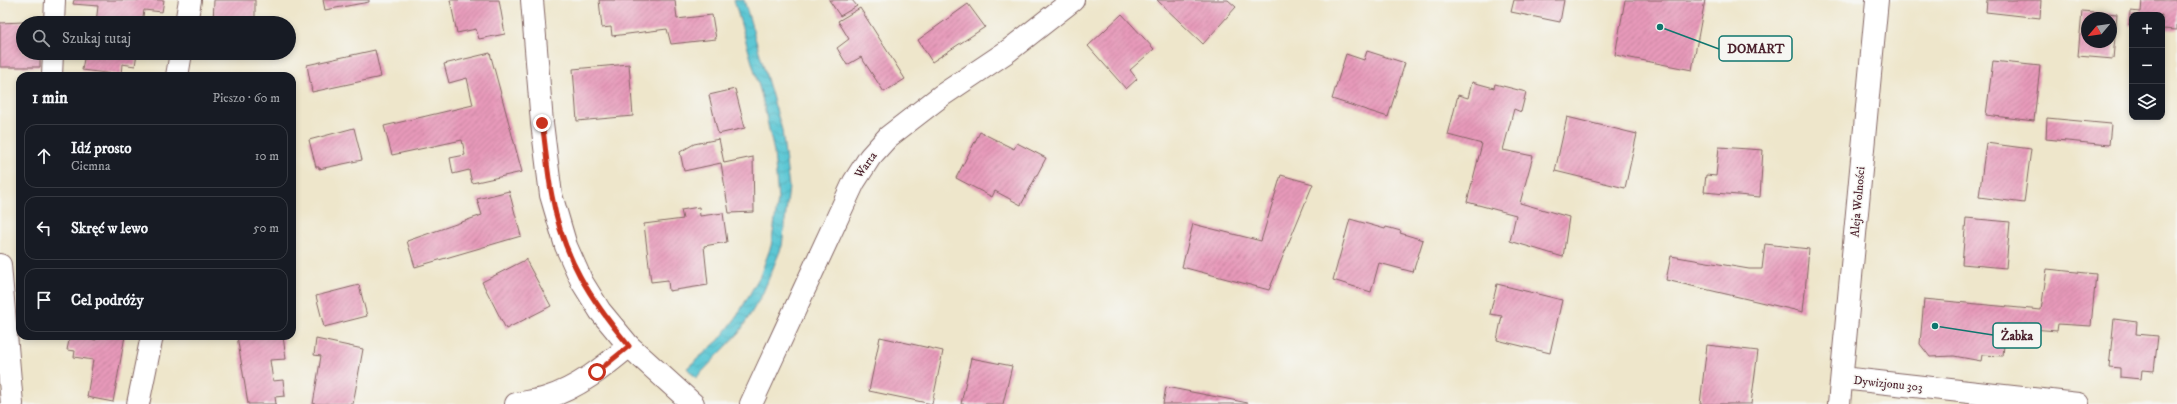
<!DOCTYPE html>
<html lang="pl">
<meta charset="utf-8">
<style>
body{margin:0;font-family:"IM FELL DW Pica",serif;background:#20242c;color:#f1f3f6}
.controls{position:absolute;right:12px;top:12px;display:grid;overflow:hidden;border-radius:8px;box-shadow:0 2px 6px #0003}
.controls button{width:36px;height:36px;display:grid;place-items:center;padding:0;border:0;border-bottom:1px solid #363941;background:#171b24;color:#f1f3f6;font:20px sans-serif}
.compass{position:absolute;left:2081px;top:12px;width:36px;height:36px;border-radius:50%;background:#171b24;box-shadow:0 2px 6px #0003;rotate:241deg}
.stop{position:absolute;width:12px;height:12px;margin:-9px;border:3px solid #c8321e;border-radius:50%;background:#fff}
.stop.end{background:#c8321e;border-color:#fff;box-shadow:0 1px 4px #0008}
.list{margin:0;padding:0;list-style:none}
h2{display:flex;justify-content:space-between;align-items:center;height:52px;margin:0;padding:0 16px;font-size:17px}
h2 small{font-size:13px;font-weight:400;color:#9ea1a6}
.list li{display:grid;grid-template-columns:26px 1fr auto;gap:12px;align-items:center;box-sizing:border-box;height:64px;margin:0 8px 8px;padding:0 8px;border:1px solid #363941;border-radius:12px}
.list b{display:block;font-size:15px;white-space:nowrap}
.list p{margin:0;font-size:13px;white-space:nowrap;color:#9ea1a6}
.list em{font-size:13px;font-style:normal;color:#9ea1a6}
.icon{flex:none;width:22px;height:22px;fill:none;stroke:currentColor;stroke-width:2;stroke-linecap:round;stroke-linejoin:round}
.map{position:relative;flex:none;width:2177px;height:404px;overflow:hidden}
.search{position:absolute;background:#171b24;box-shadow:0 2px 6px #0003;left:16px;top:16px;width:280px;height:44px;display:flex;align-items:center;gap:10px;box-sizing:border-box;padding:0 14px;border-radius:22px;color:#9ea1a6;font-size:15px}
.panel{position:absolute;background:#171b24;box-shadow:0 2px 6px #0003;left:16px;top:72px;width:280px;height:268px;border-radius:12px}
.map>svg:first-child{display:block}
.water{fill:url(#water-waves);stroke:#527380}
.building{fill:url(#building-hatch);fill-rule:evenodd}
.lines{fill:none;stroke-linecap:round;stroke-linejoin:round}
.service-casing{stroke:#836563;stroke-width:22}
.minor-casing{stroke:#836563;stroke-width:24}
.tertiary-casing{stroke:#836563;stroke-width:24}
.service{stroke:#fff;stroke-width:20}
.minor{stroke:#fff;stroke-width:22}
.tertiary{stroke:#fff;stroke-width:22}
.route{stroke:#c8321e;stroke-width:5}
.labels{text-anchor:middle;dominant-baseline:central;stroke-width:3;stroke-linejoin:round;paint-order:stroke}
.street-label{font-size:12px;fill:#4a1f2b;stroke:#f6f6f2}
.leader{fill:none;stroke:#0f766e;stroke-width:1.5}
.callout-dot{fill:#0f766e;stroke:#f6f6f2;stroke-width:1.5}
.callout{fill:#f6f6f2;stroke:#0f766e;stroke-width:1.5}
.callout-label{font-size:13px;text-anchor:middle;font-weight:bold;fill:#4a1f2b}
</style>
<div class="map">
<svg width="2177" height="404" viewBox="0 0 2177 404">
<defs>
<pattern id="water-waves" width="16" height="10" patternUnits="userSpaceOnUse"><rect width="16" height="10" fill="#5bc7d4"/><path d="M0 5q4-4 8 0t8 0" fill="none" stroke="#51aab6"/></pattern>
<pattern id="building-hatch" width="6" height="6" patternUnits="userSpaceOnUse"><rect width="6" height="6" fill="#e79aba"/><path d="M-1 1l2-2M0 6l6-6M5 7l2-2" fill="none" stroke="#bd7d97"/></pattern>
</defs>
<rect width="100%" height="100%" fill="#f6f6f2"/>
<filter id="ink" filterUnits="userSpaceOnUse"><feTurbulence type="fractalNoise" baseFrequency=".025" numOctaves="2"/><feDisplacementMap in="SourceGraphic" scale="8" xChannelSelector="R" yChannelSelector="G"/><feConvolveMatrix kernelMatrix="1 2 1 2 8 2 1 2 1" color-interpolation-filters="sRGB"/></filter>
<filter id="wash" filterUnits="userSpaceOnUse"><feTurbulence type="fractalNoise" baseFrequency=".012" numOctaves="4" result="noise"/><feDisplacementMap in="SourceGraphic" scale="16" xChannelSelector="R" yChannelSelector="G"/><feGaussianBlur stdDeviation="0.9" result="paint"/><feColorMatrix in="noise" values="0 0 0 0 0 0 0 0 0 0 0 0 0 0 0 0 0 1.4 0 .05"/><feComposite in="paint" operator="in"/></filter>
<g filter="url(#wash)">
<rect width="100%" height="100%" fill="#eee6cb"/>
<path class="water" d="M734,0H744L782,130L789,187L782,246L762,295L739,333L696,378L687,368L719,340L736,318L760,276L771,246L778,200L774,152L762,97Z"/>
<g id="blocks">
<g class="building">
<path d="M74,0H164L162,12L144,10L142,23H96L98,6L73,4Z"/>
<path d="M214,0H255V23H213Z"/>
<path d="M323,0H369V2L325,10Z"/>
<path d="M450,0H499L505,34L479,39L476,29L457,33Z"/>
<path d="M599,0H675L677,19L712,15L716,39L671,44L667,29L612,36L611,27L602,28Z"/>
<path d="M829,0H852L857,6L840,16Z"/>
<path d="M1157,0H1228L1236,7L1203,44Z"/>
<path d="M1514,0H1564L1560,22L1511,12Z"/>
<path d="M1625,0H1705L1692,70L1615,55Z"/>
<path d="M1987,0H2041L2040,18L1986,12Z"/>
<path d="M2142,0H2177V30L2162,29V15H2132V26L2129,25L2130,11L2141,12Z"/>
<path d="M968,4L985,27L932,62L918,40Z"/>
<path d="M860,8L905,79L884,92L861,57L847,65L837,48L849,39L838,21Z"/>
<path d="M2082,11L2117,14L2113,59L2078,56ZM2087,18H2111V42H2087Z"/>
<path d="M1122,14L1154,49L1130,70L1137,79L1126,89L1088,46Z"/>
<path d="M23,22V53H40V67H0V23Z"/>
<path d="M375,50L381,77L312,92L307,65Z"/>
<path d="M1367,51L1405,63L1388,117L1332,99L1346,54L1364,60Z"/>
<path d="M85,53H137L135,66L122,64L121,75L82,70Z"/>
<path d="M233,53H269V54L237,57L236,54Z"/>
<path d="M490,53L522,172L472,183L469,170L453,174L450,158L465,155L462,140L392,155L384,126L473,105L467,78L449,83L444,64Z"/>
<path d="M1993,61L2040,66L2034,121L1986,115Z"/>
<path d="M629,64L633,116L577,121L573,69Z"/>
<path d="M1472,82L1494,88L1495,84L1526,92L1521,112L1514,109L1503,150L1533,156L1520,203L1569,217L1563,257L1510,241L1516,215L1467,202L1482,144L1448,135L1458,95L1468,98Z"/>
<path d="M735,89L745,128L718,134L709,95Z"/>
<path d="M1567,117L1637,134L1625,188L1555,171Z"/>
<path d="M2047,118L2111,124L2109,145L2046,139Z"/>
<path d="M354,128L362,160L319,169V167H316L309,140Z"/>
<path d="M980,132L1014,149L1017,143L1046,158L1021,205L995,191L992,197L956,178Z"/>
<path d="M719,139L724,163L753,157L754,212L729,213L721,163L684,171L680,152L694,144Z"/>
<path d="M1986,143L2031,149L2024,203L1979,197Z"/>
<path d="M1719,147L1763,150L1760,197L1704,192L1706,175L1716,176Z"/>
<path d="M1281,175L1313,184L1269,290L1182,267L1193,224L1261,241Z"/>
<path d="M509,191L521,236L415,267L407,241L482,215L477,199Z"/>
<path d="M699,207L700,216L723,213L727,242L704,246L708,285L669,291L668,280L651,282L644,224L683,219L681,210Z"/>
<path d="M1966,218L2010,222L2006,268L1962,264Z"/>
<path d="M1350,219L1385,229L1386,227L1401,231L1400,233L1423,240L1413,272L1379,263L1371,292L1333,280Z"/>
<path d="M1765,244L1809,249L1803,312L1666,280L1671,256L1749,269H1762Z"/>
<path d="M527,259V262L551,306L506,329L482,282Z"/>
<path d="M2047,269L2096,274L2091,326L2058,324L2057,331L2020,328V334L2005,333L2003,356L1982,355L1981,361L1954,356L1930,357L1920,344L1924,299L2041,310Z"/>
<path d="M1497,284L1562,300L1550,353L1497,340L1502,316L1490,314Z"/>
<path d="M359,285L367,316L324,327L316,296Z"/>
<path d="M2114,319L2137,322L2136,334L2158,336L2154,371L2142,370L2141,379L2120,377V368L2109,367Z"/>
<path d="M70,336L96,340L97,336H125L113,402L87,397L93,360L74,357L75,351L67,350Z"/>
<path d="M237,336H283L286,359L270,360L273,381L283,380L285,396L275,397L276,404H248Z"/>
<path d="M880,337L943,351L932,404L869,391Z"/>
<path d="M316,339L363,349L353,404H313L321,356L314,355Z"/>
<path d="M1707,345L1758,351L1751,404H1700Z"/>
<path d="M971,358L1012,366L1003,404H961Z"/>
<path d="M1166,387L1248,403V404H1163Z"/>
</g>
</g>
</g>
<g filter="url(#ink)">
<use href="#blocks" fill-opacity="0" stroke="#836563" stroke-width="1"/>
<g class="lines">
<defs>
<g id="service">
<path d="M54,23L55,0"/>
<path d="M52,76L53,53"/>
</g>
<g id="minor">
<path d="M532,0L542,123L551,195L566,246L582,282L600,311L629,346L693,404"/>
<path d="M186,23L190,0"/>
<path d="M177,76L181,53"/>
<path d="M0,265L12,404"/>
<path d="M1842,378L2078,404"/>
<path d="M138,404L152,336"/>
<path d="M516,404C526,402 536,401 546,398C578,388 604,367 629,346"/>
<path d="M751,404L854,182L870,157L888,137L941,96L1008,51L1073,0"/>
</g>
<path id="tertiary" d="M1839,404L1877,0"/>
</defs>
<use href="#service" class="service-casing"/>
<use href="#minor" class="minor-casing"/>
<use href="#tertiary" class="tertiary-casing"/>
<use href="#service" class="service"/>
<use href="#minor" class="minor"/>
<use href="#tertiary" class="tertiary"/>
</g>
</g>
<g class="lines" filter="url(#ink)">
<path class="route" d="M542,123C546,147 547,172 552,196C563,257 590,299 629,346L597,372"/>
</g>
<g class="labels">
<g class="street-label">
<text transform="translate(866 165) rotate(-54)">Warta</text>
<text transform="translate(1858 202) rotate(-85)">Aleja Wolności</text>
<text transform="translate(1888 384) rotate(6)">Dywizjonu 303</text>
</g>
</g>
<path class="leader" d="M1660 27L1719 49M1935 326L1993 335"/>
<g class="callout-dot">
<circle cx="1660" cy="27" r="4"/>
<circle cx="1935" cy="326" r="4"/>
</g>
<g class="callout">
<rect x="1719" y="36" width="73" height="25" rx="4"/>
<rect x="1993" y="323" width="48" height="25" rx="4"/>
</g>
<g class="callout-label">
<text x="1756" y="53">DOMART</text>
<text x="2017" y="340">Żabka</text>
</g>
</svg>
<div class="controls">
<button>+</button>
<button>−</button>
<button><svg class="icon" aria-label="layers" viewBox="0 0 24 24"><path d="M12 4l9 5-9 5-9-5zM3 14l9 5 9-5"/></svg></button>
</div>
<svg class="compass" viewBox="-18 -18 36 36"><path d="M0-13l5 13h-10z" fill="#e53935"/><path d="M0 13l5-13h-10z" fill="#9ea1a6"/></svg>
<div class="stop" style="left:597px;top:372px"></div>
<div class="stop end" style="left:542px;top:123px"></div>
<div class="search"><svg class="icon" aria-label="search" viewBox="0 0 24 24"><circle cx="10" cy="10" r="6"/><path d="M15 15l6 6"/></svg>Szukaj tutaj</div>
<section class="panel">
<h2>1 min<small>Pieszo · 60 m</small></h2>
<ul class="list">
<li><svg class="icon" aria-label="ahead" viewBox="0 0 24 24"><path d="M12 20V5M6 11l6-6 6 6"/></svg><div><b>Idź prosto</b><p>Ciemna</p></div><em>10 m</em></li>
<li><svg class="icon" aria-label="left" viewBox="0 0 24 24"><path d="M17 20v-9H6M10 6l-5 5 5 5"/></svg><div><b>Skręć w lewo</b></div><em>50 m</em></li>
<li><svg class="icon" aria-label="arrive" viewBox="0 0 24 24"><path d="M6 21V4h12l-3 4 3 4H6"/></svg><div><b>Cel podróży</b></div></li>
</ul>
</section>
</div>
